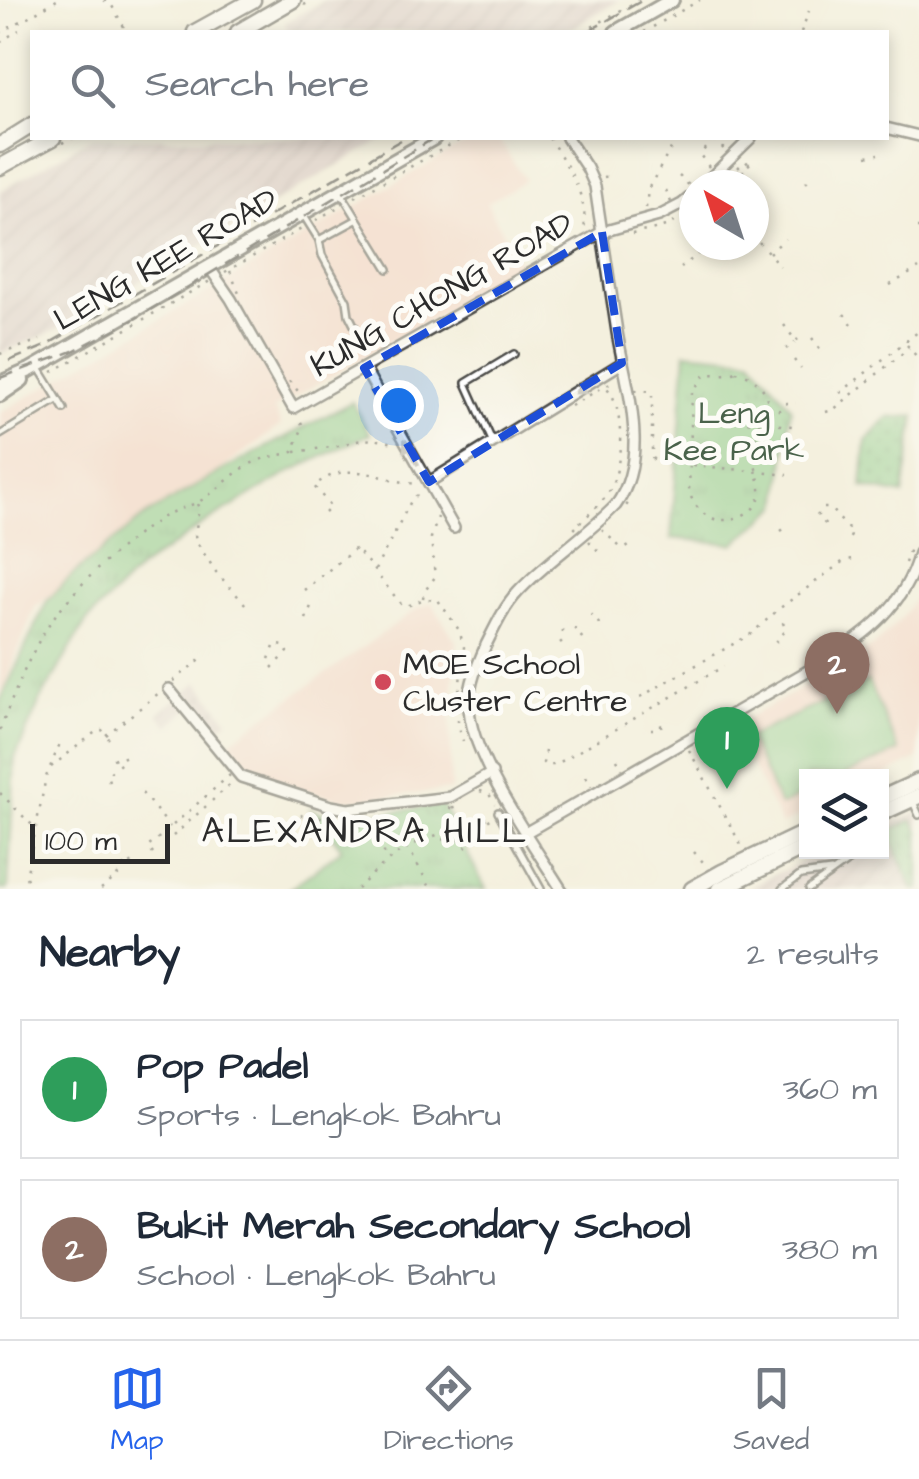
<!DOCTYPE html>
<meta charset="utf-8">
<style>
body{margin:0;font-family:"Architects Daughter",sans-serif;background:#f6f6f7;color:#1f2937}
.controls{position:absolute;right:30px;bottom:30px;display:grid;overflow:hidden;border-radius:0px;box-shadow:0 5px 15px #0003}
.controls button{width:90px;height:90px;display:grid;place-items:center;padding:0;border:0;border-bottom:2px solid #e0e1e3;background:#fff;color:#1f2937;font:50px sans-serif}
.compass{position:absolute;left:679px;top:170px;width:90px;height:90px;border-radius:50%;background:#fff;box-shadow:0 5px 15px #0003;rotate:321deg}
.scale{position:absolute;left:30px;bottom:25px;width:140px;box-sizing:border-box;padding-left:10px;border:5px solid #2b2b2b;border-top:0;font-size:28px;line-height:35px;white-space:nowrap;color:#2b2b2b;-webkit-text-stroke:8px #fdfcf7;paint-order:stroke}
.you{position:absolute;left:398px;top:405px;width:35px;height:35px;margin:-25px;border:8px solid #fff;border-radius:50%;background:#1a73e8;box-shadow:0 0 0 15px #1a73e833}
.badge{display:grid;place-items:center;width:65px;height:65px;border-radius:50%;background:#2563eb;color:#fff;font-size:32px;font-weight:700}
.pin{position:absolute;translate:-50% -82px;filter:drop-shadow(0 2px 5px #0008)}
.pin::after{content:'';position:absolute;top:52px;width:35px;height:30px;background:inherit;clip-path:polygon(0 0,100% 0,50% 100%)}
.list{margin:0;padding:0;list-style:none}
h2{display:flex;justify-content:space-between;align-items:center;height:130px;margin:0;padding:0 40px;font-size:42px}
h2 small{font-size:32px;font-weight:400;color:#747a83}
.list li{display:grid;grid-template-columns:65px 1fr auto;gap:30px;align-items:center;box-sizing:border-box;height:140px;margin:0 20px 20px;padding:0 20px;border:2px solid #e0e1e3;border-radius:0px}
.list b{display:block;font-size:38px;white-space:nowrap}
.list p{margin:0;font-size:32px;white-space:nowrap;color:#747a83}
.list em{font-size:32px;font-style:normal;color:#747a83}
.icon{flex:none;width:55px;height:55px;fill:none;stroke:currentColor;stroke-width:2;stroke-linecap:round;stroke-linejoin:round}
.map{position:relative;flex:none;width:919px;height:889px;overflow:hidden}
.search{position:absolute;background:#fff;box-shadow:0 5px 15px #0003;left:30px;right:30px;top:30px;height:110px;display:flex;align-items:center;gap:25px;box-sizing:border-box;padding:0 35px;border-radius:0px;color:#747a83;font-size:38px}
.sheet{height:450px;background:#fff}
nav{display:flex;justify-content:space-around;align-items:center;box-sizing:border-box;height:140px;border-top:2px solid #e0e1e3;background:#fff;font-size:28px;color:#747a83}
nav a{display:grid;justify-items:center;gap:5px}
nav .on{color:#2563eb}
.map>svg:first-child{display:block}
.built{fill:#f6d1c5}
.industrial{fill:url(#industrial-furrows)}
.grass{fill:url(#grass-dots);stroke:#567a58;stroke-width:2.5}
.park{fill:url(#park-tufts);stroke:#567a58;stroke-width:2.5}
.pitch{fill:#82c884;stroke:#567a58;stroke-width:2.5}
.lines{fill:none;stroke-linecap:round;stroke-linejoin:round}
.lane-casing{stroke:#494946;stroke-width:10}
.street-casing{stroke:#494946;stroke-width:14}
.secondary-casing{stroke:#494946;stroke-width:18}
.primary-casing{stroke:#494946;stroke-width:19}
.path{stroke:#494946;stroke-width:2.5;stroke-dasharray:2.5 8;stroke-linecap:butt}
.lane{stroke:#fff;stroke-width:5}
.street{stroke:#fff;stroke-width:9}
.secondary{stroke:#fff;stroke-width:12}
.primary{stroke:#fff;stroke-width:14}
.rail{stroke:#2b2b2b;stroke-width:2.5;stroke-dasharray:15 8;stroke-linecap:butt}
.oneway{fill:#a0a0a0}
.marked{fill:none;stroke:#1d4ed8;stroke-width:8;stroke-dasharray:20 12;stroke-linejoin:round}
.poi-dot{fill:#d1495b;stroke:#fdfcf7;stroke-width:4}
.labels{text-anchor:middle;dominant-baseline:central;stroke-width:10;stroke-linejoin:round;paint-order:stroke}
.street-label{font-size:32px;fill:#2b2b2b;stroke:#fdfcf7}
.park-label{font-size:32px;fill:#49624a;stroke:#fdfcf7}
.poi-label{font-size:32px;fill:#2b2b2b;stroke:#fdfcf7;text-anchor:start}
.neighbourhood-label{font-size:35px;letter-spacing:2.5px;fill:#2b2b2b;stroke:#fdfcf7}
</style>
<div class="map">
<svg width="919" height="889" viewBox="0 0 919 889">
<defs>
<pattern id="industrial-furrows" width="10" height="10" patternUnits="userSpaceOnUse" patternTransform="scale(2.5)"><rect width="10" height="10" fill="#d1bfbf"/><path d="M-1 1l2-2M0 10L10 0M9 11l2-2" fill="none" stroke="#b4a4a4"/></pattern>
<pattern id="grass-dots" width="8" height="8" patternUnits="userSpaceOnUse" patternTransform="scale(2.5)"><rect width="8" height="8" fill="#82c884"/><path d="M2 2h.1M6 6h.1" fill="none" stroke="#6ba36c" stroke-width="1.8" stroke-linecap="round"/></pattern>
<pattern id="park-tufts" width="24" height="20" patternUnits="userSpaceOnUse" patternTransform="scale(2.5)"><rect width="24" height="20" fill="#82c884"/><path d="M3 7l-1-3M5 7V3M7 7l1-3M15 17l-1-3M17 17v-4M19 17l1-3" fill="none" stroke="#6ba36c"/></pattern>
</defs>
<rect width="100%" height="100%" fill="#fdfcf7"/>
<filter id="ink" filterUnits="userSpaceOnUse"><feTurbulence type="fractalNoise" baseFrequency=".01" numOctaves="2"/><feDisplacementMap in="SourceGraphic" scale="20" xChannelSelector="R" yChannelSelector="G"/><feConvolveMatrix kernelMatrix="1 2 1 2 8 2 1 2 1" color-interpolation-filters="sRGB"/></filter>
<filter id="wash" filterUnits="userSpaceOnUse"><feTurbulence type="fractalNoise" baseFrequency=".0048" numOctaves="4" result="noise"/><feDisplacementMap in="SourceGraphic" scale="40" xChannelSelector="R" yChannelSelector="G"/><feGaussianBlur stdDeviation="2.25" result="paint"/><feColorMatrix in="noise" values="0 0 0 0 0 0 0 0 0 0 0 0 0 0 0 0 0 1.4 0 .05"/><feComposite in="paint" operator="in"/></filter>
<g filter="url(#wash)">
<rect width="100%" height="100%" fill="#f4f0de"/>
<g class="built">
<path d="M473,138H498L525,180L487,203L521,268L274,409L281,425L35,607L0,696V413Z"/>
<path d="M919,583V758L882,777L806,776V813L781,825L733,726L851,661L877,643L902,617L915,597Z"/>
<path d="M432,603L457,643L450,722L451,790L348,800L306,791L249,771L227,744L415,610Z"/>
</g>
<g class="industrial">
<path d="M325,0H620L565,32H290L284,23Z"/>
<path d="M91,138H385L56,330L0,354V191Z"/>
<path d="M198,682L228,720L212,733L191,708L168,726L158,714Z"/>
<path d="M919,811V889H749L770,876L826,852H882V828Z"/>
</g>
<g class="grass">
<path d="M915,416L903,495L862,487L866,441L887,418Z"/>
<path d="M913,820L919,832V889H913L888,831Z"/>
</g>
<g class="park">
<path d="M686,352L751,358L791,407L779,506L734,544L671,538Z"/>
<path d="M352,402L370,434L292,471L208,521L140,568L86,622L41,699L15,758L8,889H0V701L47,601L73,574L145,516L223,470Z"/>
<path d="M442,805L486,889H290L342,849L311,809L340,818Z"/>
</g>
<path class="pitch" d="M868,681L899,751L843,776H806V793L780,806L748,737Z"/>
</g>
<g filter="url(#ink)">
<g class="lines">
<defs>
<g id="lane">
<path d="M342,194L388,269"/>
<path d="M304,216L319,240L322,255L347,301L349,315L363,343"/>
<path d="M319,240L356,220"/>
<path d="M39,368L64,409"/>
<path d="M0,435L57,400"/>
<path d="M493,443L466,383L514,354"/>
<path d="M913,802L919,815"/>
<path d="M498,812L541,889"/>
<path d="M782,889L801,875L831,871"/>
<path d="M809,889L861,852"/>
</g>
<g id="street">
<path d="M886,128L919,136"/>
<path d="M703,185L751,138"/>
<path d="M209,267L231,299L293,408L602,232L659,216L682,204L694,194"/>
<path d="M364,368L454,528"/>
<path d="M429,482L622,363"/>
<path d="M169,689L241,777L331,806L348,809L450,797L492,773"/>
<path d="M525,833L823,662C867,634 905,606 919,553"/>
<path d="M561,889C534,845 468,754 469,704C469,684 478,663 486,645C495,627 504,607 518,592C548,560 585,537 616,505C651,456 626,386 617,332C610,284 602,235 595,186L587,168L567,138"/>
</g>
<g id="secondary">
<path d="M616,32L672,0"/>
<path d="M0,383L30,370L434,138"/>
<path d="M0,395L22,380"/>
</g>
<g id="primary">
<path d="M195,32L253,0"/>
<path d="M238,32L293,0"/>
<path d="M0,145L32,125"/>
<path d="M0,167L53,138"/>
<path d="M882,798L919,781"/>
<path d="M882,813L919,796"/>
<path d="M692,889L722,872L806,832"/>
<path d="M720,889L806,847"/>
</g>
</defs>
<use href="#lane" class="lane-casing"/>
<use href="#street" class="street-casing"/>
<use href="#secondary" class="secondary-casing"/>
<use href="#primary" class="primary-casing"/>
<g class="path">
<path d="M104,0L112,6L127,32"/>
<path d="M304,5L313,0"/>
<path d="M583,32L639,0"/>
<path d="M644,32L700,0"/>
<path d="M801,32L809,11"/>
<path d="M0,33L57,0"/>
<path d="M0,42L19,30"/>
<path d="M549,138C567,165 589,197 584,231"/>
<path d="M714,140L726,151"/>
<path d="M62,143L73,138"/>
<path d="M867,156L879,154"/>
<path d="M738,166L740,168L750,160L752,162L742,170L747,176L744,179"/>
<path d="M709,167L700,155L712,139L710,138"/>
<path d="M679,176L691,187"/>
<path d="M604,177L614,175"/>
<path d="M806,181L811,186"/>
<path d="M720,185L725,181"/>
<path d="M666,190L671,202"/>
<path d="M355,197L463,138"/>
<path d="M646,208L648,189L677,138"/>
<path d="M754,212H761L765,208L760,189"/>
<path d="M316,220L340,206"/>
<path d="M917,228H919"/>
<path d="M632,234C655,229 676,226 694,209"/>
<path d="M759,242L780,266"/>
<path d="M769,253L785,239"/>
<path d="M681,268L709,245"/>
<path d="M230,271L240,296"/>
<path d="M225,272L305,227"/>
<path d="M890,285L919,268"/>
<path d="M844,314L852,324"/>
<path d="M784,325L796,341L798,339"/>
<path d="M812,338L821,350"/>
<path d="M907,345L917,357"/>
<path d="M786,349L795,342"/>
<path d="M0,354L40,340"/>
<path d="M794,360L801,369"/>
<path d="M52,372L210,281"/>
<path d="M736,372C757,374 773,396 767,417C764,427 755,434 754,445C750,463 764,481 759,499C756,507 751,511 743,515C718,527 698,517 689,492L692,392L705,375C716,373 726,376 736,372Z"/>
<path d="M289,381L298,391H301"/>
<path d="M635,390L652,391V458L655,461L788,475"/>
<path d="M840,393L919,331"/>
<path d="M571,406L615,380"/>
<path d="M778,411L787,403H796"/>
<path d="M826,412L833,410L909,348"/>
<path d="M695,418L793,426"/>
<path d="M775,442L783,438H791"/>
<path d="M295,452L338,446L356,441L373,439L395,443"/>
<path d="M774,452L782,448L790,449"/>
<path d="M197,504L199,508L195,535L196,541L216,572L246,605"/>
<path d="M626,504L634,510"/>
<path d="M824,508H830L849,530L852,534L848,541"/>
<path d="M325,513L331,507L314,486C351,456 381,482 419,484"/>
<path d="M817,514L826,525"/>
<path d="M576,529L574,527C586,517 600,506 608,493C623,471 626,406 606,387"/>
<path d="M602,530L620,547L626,548L632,544"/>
<path d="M781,531L785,528"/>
<path d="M589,541L601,554"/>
<path d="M905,563L911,545"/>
<path d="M375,570L412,499L422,492"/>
<path d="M304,590L356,548L401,604L407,606L424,599L438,600L459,630L464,647L458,700V725L463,741"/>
<path d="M423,598L424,592L435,577L431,538L438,517"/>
<path d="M591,614L601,626"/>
<path d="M306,619L313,601"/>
<path d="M574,628L583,639"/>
<path d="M562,630L567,635"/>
<path d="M776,642L786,630L783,623L788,619"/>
<path d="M560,643L566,638"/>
<path d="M269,659L276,642"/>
<path d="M272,668L288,652L284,646L278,645"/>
<path d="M173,681L198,661L201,664"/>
<path d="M640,697L751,634L780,608L845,560L855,559"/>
<path d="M660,726L663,725"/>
<path d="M651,729H653"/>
<path d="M0,730C13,696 26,663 44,632C67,593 126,539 165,516C176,509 188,507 200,501C218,491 231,474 249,465C262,457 279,456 293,452L303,426L297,414"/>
<path d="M106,735L159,693"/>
<path d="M689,750L741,845"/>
<path d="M545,751L543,763L546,765H555L724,666"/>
<path d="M113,759L122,755"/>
<path d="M617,759L622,769"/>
<path d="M51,767L98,730H102L109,739"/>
<path d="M586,776L591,786"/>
<path d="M109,781L107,775L125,760L121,750"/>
<path d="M480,791L489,794L495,804"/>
<path d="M0,793L34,827"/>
<path d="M142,793L170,827"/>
<path d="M450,807L455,827"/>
<path d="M453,807L458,826L462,832L492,815"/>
<path d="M284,829L306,812L348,829L363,826L400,843L411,853L431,889"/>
<path d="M376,833L384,844V862"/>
<path d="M173,836L235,780"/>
<path d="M462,838L495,816"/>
<path d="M443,840L456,833L461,844L467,847"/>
<path d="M694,852L703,862"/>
<path d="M153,854L148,847L230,775"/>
<path d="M123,867L130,861L133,866"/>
<path d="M380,867L406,847L457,827"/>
<path d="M31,889L26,877L46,777L61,741"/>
<path d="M101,889L118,876L116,873"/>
<path d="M357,889L379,868"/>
</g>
<use href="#lane" class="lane"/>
<use href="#street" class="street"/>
<use href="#secondary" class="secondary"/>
<use href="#primary" class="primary"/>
<g class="rail">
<path d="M587,32L643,0"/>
<path d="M9,361L43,347L401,140"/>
<path d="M0,378L73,351L135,319L434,138"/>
</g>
</g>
<defs><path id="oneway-solid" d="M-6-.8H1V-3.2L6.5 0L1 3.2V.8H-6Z" transform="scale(2.5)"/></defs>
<g class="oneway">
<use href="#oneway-solid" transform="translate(587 386) rotate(148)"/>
<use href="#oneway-solid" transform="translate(411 452) rotate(-119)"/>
</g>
</g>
<path d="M0 0H919V889H0ZM602,232L622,363L429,482L364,368Z" fill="#f4f0de" fill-opacity=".55" fill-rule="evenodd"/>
<path class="marked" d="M602,232L622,363L429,482L364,368Z"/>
<circle class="poi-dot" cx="383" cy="682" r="10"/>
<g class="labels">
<g class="street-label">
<text transform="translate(166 260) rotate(-30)">LENG KEE ROAD</text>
<text transform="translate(442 295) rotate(-30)">KUNG CHONG ROAD</text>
</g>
<g class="park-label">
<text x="734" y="413">Leng<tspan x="734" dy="37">Kee Park</tspan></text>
</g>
<g class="poi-label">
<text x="403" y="664">MOE School<tspan x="403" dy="37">Cluster Centre</tspan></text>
</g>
<g class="neighbourhood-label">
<text x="365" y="831">ALEXANDRA HILL</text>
</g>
</g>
</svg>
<div class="controls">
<button><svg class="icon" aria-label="layers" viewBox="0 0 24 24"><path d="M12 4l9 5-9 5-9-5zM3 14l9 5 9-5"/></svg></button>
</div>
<svg class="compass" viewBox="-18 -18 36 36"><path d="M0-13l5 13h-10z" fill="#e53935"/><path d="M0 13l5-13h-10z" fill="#747a83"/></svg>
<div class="scale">100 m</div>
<div class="you"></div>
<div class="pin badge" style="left:727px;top:789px;background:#2e9e5b">1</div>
<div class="pin badge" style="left:837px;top:714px;background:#8d6e63">2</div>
<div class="search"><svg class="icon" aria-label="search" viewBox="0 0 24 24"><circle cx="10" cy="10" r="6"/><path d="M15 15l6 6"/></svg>Search here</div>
</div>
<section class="sheet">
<h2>Nearby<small>2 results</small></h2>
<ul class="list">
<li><span class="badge" style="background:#2e9e5b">1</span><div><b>Pop Padel</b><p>Sports · Lengkok Bahru</p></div><em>360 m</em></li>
<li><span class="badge" style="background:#8d6e63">2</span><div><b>Bukit Merah Secondary School</b><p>School · Lengkok Bahru</p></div><em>380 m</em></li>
</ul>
</section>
<nav>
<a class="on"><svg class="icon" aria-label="map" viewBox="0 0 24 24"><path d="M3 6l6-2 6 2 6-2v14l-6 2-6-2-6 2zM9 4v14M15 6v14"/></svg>Map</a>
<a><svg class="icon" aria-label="directions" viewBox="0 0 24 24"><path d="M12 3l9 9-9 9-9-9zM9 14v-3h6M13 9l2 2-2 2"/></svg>Directions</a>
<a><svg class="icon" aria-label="saved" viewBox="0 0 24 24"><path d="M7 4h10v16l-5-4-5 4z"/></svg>Saved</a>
</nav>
